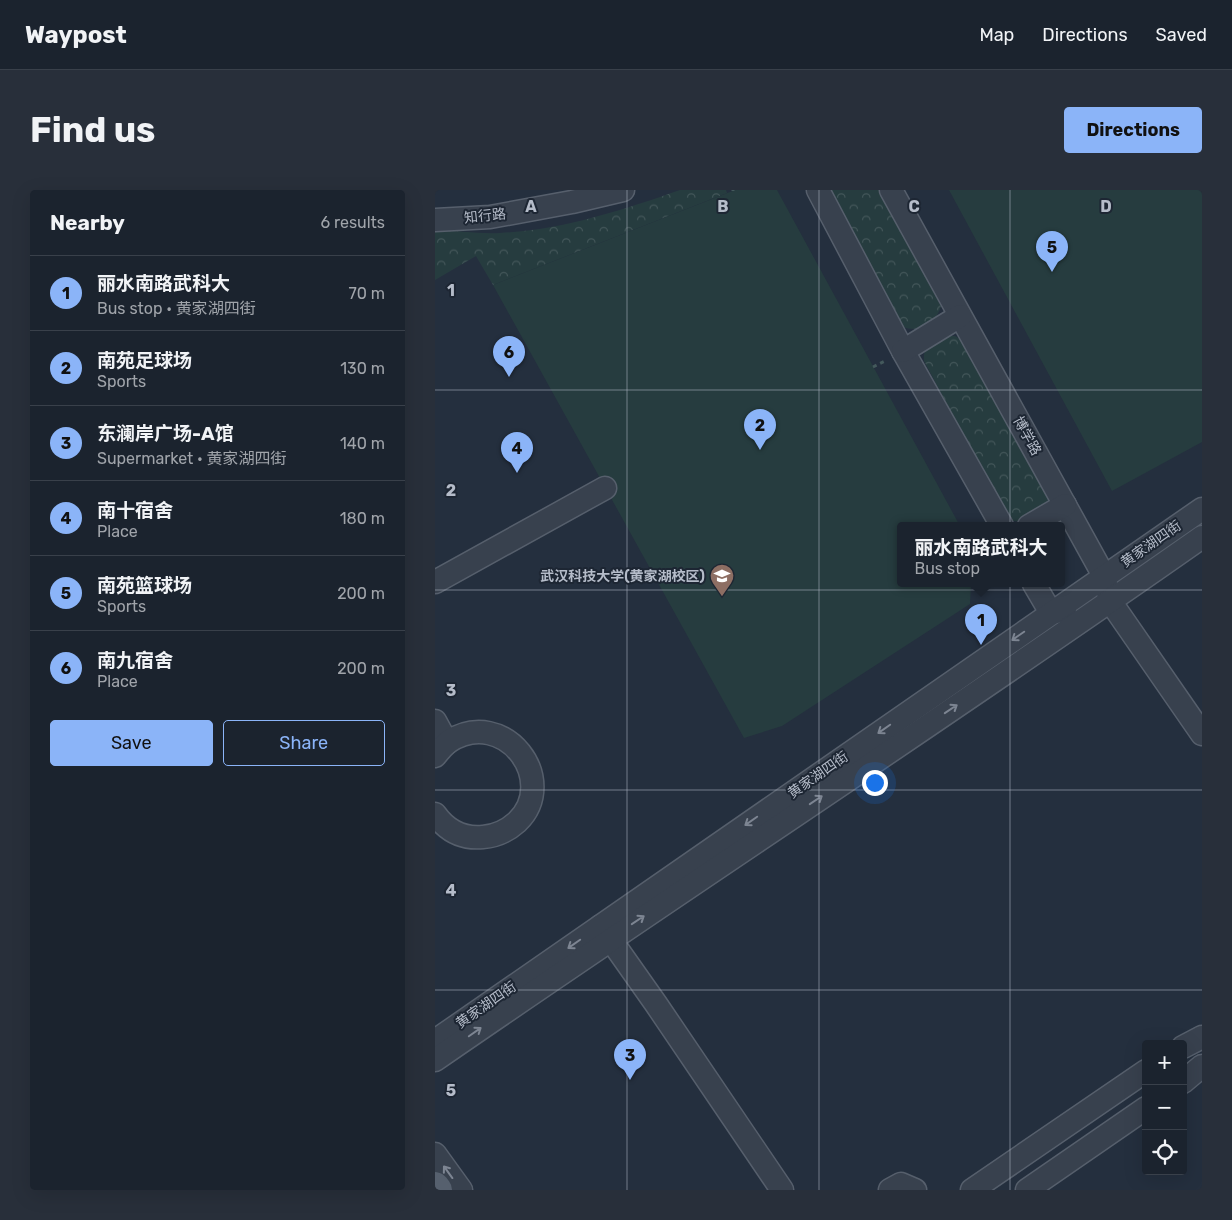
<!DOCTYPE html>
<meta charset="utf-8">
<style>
body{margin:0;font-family:Rubik,"Noto Sans SC",sans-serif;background:#282f3a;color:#f1f3f6}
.controls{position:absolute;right:15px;bottom:15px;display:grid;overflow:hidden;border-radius:5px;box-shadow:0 5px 20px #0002}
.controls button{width:45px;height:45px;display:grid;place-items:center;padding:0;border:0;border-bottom:1px solid #39404a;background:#1b232e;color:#f1f3f6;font:25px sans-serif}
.you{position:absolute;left:439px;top:592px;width:18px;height:18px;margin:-12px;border:4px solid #fff;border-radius:50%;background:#1a73e8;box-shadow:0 0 0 8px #1a73e833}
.badge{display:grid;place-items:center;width:32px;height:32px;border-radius:50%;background:#8bb4f8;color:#111;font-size:16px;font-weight:700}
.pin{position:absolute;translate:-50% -41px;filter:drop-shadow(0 1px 2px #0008)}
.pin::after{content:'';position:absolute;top:26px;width:18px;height:15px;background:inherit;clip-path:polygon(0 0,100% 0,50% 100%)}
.popup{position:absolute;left:462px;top:332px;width:168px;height:65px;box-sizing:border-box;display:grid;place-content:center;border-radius:5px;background:#1b232e;filter:drop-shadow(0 1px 4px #0005);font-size:16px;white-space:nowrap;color:#a0a4aa}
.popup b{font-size:19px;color:#f1f3f6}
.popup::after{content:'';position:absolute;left:50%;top:100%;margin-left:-10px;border:10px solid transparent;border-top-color:#1b232e}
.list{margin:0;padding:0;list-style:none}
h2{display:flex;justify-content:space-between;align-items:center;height:65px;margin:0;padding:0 20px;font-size:21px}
h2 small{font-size:16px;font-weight:400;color:#a0a4aa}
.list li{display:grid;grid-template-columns:32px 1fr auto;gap:15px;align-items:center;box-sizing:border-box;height:75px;padding:0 20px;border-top:1px solid #39404a}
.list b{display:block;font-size:19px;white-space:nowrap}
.list p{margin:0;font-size:16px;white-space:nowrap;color:#a0a4aa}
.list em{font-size:16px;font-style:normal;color:#a0a4aa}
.actions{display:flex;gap:10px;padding:15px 20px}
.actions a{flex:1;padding:11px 0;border:1px solid #8bb4f8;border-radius:5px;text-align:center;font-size:18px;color:#8bb4f8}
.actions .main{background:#8bb4f8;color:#111}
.icon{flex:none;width:28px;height:28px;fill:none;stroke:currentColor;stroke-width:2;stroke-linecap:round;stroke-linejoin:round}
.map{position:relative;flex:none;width:767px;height:1000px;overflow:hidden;border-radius:5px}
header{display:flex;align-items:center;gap:30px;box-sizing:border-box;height:70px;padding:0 25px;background:#1b232e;border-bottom:1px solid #39404a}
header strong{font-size:24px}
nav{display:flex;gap:28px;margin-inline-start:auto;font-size:18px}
.intro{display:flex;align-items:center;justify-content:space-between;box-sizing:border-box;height:120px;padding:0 30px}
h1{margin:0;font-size:35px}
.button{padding:12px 22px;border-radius:5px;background:#8bb4f8;color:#111;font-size:18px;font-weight:700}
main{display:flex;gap:30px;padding:0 30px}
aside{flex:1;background:#1b232e;border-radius:5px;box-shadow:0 5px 20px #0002}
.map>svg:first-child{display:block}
.forest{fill:url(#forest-crowns)}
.green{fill:#263c3f}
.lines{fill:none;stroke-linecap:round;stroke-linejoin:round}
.minor-casing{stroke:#565f6c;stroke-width:25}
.major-casing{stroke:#424a57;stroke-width:30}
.path{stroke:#44595c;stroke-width:3;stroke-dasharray:4 4;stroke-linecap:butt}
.minor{stroke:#38414e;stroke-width:22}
.major{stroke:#56606e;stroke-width:28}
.oneway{stroke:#7d8592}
.grid{fill:none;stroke:#b5bcc9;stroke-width:1;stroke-opacity:0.55}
.labels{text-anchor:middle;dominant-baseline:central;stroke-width:4;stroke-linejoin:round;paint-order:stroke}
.street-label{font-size:14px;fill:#b5bcc9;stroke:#1d2633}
.poi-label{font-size:14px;font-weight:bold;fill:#b5bcc9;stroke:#1d2633;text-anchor:end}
.grid-label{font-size:16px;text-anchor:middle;font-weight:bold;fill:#b5bcc9;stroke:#1d2633;stroke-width:4;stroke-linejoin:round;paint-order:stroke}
</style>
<header>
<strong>Waypost</strong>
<nav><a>Map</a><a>Directions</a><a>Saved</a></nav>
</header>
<div class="intro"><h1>Find us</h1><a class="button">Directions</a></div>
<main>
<aside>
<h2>Nearby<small>6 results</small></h2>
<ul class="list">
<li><span class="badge">1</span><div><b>丽水南路武科大</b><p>Bus stop · 黄家湖四街</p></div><em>70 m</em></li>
<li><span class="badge">2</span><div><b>南苑足球场</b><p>Sports</p></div><em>130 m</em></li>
<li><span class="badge">3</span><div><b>东澜岸广场-A馆</b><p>Supermarket · 黄家湖四街</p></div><em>140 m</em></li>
<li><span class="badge">4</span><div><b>南十宿舍</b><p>Place</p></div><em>180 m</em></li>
<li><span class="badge">5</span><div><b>南苑篮球场</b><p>Sports</p></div><em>200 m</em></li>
<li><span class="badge">6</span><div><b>南九宿舍</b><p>Place</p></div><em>200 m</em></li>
</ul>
<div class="actions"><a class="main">Save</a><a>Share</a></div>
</aside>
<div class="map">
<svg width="767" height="1000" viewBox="0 0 767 1000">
<defs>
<pattern id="forest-crowns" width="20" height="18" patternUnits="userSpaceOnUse" patternTransform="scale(1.25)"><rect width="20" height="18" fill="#263c3f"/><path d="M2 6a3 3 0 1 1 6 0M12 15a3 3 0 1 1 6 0" fill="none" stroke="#435659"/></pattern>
</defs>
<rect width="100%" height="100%" fill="#242f3e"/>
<g class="forest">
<path d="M245,0H291L292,3L58,95L41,66L0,90V39C22,41 44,44 65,43C127,40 188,20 245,0Z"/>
<path d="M395,0H444L506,116C501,134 485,143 468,137Z"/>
<path d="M510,146H520L527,150L613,309C608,327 592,335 574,330L489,171C488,155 497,153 510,146Z"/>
</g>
<g class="green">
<path d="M300,0H342L525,336H466V394H536L535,414L347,536L309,548L58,95Z"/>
<path d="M514,0H767V252L677,301Z"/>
</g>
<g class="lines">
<defs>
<g id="minor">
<path d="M383,0L468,161L567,336"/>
<path d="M456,0L669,386L675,411L767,544"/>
<path d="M0,30L55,27L137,12L188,0"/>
<path d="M468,161L525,126"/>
<path d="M594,336L630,315"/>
<path d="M0,392L170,298"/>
<path d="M599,394L616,423L630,420"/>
<path d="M0,531L12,553"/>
<path d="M0,566C4,561 8,556 13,552C70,515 125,591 82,632C72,641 62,646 48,647C28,649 12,641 0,624"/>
<path d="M166,736L221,814L347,1000"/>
<path d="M0,851L767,319"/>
<path d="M748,857L767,847"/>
<path d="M0,870C255,694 514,525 767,347"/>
<path d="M748,892L767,876"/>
<path d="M0,964L26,1000"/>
<path d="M455,1000L466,994L480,1000"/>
<path d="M537,1000L711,881"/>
<path d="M592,1000L711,918"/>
</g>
<path id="major" d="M0,996L3,1000"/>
</defs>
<use href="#minor" class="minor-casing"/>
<use href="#major" class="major-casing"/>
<g class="path">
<path d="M298,0V1"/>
<path d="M438,177L452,170"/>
</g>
<use href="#minor" class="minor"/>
<use href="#major" class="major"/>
</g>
<defs><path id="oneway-shaft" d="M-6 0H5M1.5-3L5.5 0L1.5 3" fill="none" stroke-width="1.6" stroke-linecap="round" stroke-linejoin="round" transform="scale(1.25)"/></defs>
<g class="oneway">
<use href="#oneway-shaft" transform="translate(583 446) rotate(145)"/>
<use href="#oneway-shaft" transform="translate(516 519) rotate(-34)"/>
<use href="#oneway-shaft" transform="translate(449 539) rotate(145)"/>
<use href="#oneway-shaft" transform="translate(381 610) rotate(-34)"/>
<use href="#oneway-shaft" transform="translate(316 631) rotate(145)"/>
<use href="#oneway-shaft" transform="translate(203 730) rotate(-34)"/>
<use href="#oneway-shaft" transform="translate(139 754) rotate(145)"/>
<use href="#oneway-shaft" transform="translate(40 842) rotate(-35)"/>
<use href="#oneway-shaft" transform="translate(13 982) rotate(-126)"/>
</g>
<path class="grid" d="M192,0V1000M384,0V1000M575,0V1000M0,200H767M0,400H767M0,600H767M0,800H767"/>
<defs>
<symbol id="university-pin" viewBox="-11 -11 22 30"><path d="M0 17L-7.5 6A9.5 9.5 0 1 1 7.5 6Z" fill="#8d6e63" stroke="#1d2633"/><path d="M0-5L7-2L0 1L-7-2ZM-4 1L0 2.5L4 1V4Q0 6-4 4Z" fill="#fff"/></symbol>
</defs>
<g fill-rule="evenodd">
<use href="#university-pin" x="273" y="372" width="28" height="38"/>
</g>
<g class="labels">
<g class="street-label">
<text transform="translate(50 26) rotate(-6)">知行路</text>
<text transform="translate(592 246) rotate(61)">博学路</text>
<text transform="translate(716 354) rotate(-35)">黄家湖四街</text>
<text transform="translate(383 585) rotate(-35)">黄家湖四街</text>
<text transform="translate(51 815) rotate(-35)">黄家湖四街</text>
</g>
<g class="poi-label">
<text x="270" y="386">武汉科技大学(黄家湖校区)</text>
</g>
</g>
<g class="grid-label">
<text x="96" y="22">A</text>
<text x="288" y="22">B</text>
<text x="479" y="22">C</text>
<text x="671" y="22">D</text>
<text x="16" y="106">1</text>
<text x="16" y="306">2</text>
<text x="16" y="506">3</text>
<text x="16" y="706">4</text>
<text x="16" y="906">5</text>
</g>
</svg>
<div class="controls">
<button>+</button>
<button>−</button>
<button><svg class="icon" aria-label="locate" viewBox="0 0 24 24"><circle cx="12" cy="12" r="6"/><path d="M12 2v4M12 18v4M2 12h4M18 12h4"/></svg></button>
</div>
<div class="you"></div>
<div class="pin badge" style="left:546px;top:455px">1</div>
<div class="popup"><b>丽水南路武科大</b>Bus stop</div>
<div class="pin badge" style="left:325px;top:260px">2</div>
<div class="pin badge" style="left:195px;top:890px">3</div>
<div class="pin badge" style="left:82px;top:283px">4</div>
<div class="pin badge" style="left:617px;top:82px">5</div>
<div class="pin badge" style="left:74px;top:187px">6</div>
</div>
</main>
